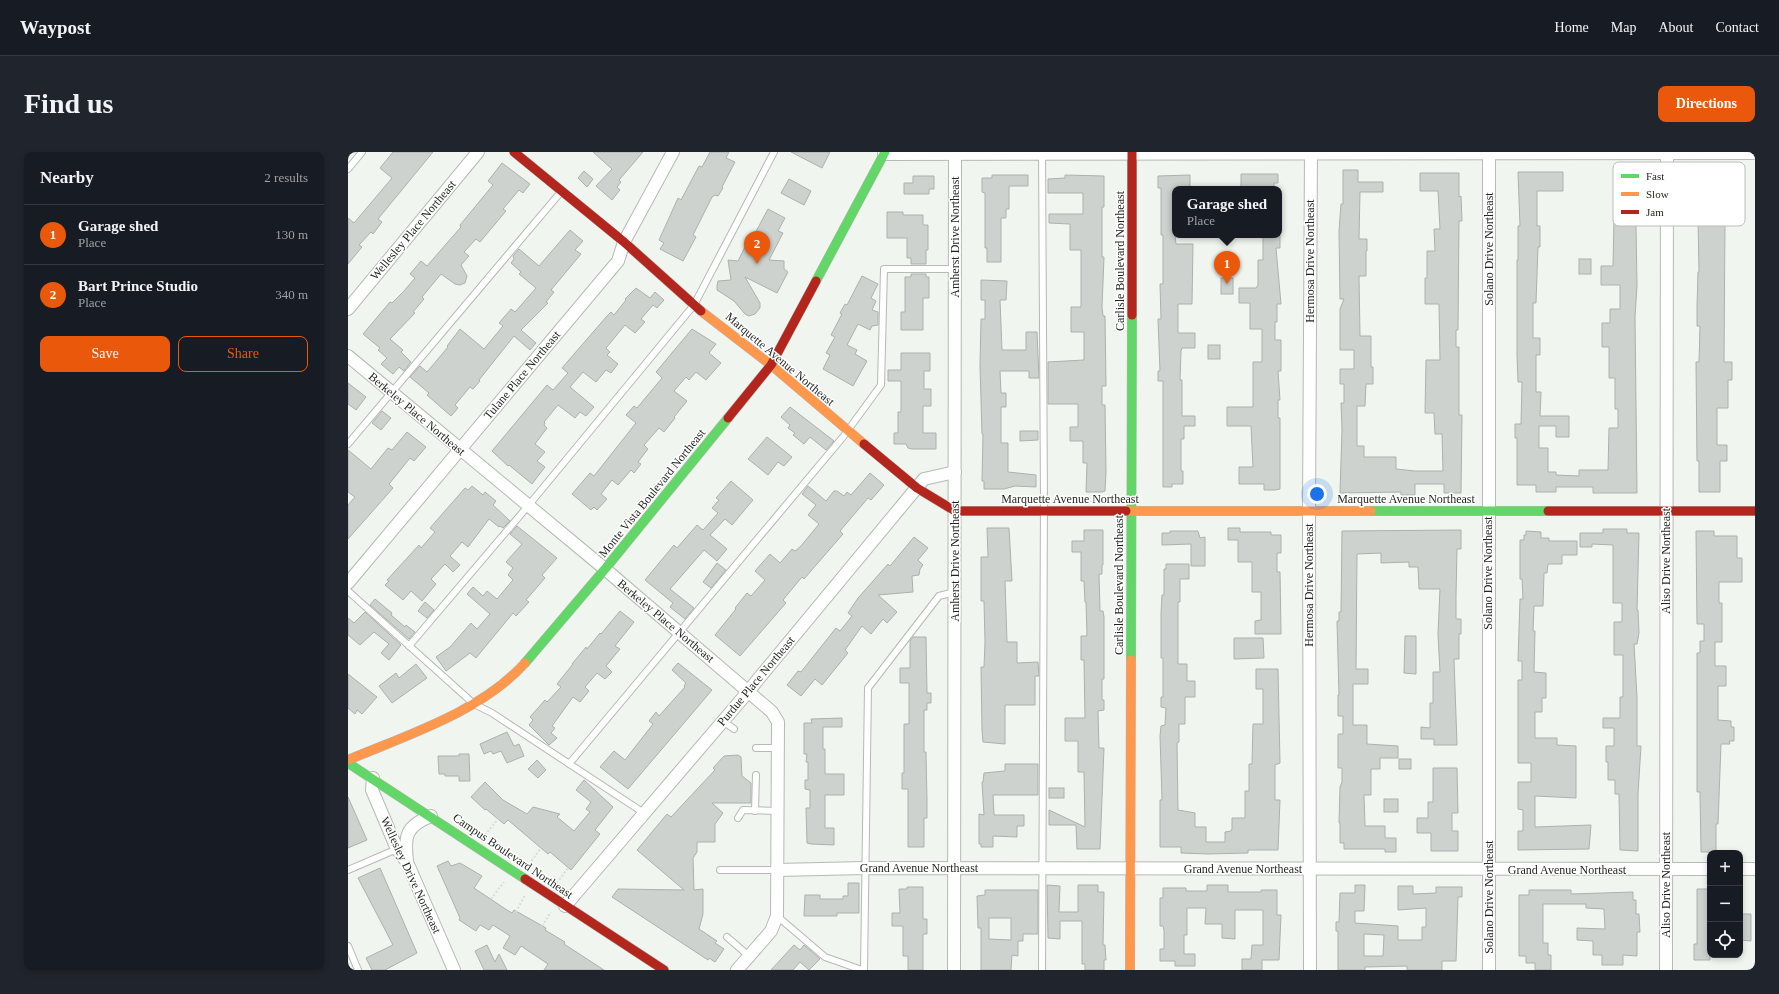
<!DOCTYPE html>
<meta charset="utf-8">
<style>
body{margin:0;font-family:"Times New Roman",serif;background:#20242c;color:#f1f3f6}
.controls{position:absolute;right:12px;bottom:12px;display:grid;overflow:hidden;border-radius:8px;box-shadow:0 2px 6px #0003}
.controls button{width:36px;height:36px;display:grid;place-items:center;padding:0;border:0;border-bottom:1px solid #363941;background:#171b24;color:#f1f3f6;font:20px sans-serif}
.you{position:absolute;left:969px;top:342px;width:14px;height:14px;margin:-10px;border:3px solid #fff;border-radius:50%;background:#1a73e8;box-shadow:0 0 0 6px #1a73e833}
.badge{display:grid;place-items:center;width:26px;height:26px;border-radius:50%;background:#ea580c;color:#fff;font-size:13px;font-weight:700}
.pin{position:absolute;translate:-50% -33px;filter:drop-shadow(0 1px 2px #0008)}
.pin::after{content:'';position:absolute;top:21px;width:14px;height:12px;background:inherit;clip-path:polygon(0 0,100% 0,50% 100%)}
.popup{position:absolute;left:824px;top:34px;width:110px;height:52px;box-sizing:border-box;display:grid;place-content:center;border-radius:8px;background:#171b24;filter:drop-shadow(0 1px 3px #0005);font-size:13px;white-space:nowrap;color:#9ea1a6}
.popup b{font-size:15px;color:#f1f3f6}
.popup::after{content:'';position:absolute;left:50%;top:100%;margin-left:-8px;border:8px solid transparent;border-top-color:#171b24}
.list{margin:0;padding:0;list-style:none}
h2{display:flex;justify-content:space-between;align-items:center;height:52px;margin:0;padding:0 16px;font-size:17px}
h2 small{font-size:13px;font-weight:400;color:#9ea1a6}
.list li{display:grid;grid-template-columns:26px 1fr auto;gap:12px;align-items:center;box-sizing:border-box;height:60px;padding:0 16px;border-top:1px solid #363941}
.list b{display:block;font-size:15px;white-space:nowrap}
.list p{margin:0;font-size:13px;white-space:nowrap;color:#9ea1a6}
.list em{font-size:13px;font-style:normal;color:#9ea1a6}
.actions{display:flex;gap:8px;padding:12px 16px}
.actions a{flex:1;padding:9px 0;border:1px solid #ea580c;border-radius:8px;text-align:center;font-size:14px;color:#ea580c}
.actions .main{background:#ea580c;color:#fff}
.icon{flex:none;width:22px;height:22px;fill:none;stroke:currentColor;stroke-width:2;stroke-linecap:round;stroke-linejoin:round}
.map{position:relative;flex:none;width:1407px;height:818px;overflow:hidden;border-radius:8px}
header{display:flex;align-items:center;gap:24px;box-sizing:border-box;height:56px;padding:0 20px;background:#171b24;border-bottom:1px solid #363941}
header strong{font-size:19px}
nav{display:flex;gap:22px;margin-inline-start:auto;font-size:14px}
.intro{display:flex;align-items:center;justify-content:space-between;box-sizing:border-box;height:96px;padding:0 24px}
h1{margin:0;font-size:28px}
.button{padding:10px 18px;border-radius:8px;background:#ea580c;color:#fff;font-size:14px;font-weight:700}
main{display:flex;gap:24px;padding:0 24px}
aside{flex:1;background:#171b24;border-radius:8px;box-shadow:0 2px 6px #0003}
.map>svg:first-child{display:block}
.building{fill:#cdd2cf;stroke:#adb1ae;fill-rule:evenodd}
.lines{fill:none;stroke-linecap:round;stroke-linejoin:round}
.lane-casing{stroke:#b6b9b5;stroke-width:8}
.street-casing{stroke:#b6b9b5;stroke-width:14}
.fast-casing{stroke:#b6b9b5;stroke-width:10}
.slow-casing{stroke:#b6b9b5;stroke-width:10}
.jam-casing{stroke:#b6b9b5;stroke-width:10}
.path{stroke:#dadcda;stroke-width:2;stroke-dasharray:2 2;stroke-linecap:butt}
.lane{stroke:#fdfefd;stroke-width:6}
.street{stroke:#fdfefd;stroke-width:12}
.fast{stroke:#63d668;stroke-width:9}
.slow{stroke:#ff974d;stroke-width:9}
.jam{stroke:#b3261e;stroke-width:9}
.labels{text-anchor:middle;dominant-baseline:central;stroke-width:3;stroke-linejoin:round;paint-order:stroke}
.street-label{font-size:12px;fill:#1f221e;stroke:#fff}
.key{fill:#fff;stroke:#bcbdbc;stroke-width:1}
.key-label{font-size:11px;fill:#1f221e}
</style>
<header>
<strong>Waypost</strong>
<nav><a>Home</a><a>Map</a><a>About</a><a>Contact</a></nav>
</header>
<div class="intro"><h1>Find us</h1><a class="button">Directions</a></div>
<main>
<aside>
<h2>Nearby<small>2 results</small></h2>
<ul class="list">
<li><span class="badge">1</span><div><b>Garage shed</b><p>Place</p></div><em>130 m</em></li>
<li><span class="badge">2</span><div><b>Bart Prince Studio</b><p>Place</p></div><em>340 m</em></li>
</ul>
<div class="actions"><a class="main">Save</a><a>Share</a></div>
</aside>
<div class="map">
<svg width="1407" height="818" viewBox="0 0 1407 818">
<rect width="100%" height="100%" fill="#f0f5ef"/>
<g class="building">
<path d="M45,0H85L30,67L34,70L25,82L23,80L11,93L14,95L0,112V66L6,71L44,26L32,16Z"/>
<path d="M245,0H295L271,28L273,30L269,35L272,38L264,48L248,34L264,17Z"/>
<path d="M362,0H381L378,6L387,10L374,35L375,36L370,44L367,43L364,45L345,83L348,85L335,109L312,97L316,91L311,88L330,46L333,48L351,14L354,15Z"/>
<path d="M443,0H482L474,16Z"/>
<path d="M154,11L182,32L175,41L171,38L155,57L158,59L132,90L128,87L116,100L121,104L113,113L119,124L117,131L112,133L107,132L93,122L74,145L76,147L65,160L67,161L42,187L55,198L53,200L63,210L56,219L51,215L45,222L33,212L39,206L30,198L32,196L15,182L42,150L44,151L55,140L67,126L62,122L73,109L79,114L113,75L112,73L145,33L140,29Z"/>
<path d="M995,18H1010V30H1035V40H1012L1011,87H1019V99H1018V124H1011L1012,184H1023V215H1025V232H1018L1017,254H1009V294H1016V305H1048V317L1067,319H1095L1094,282H1087L1086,261H1077L1078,208H1092L1091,152H1077V126H1079V99H1087L1086,77H1092L1090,39H1072V21H1111V45L1113,44L1114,69H1111L1110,178H1108V195H1111V263H1114L1113,341H1096V332H1067V343H1053V340L992,341L994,277L993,251H996V232H992V217H1006V198H992V157L996,147H992L991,79L993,52H995Z"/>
<path d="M236,19L245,27L239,35L230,26Z"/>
<path d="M1349,19H1367V29H1389V42H1378V71H1377L1376,210H1384V228H1380V256H1369V293H1379V309H1372V340H1351V309H1349L1348,210H1351L1352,174H1349V155L1350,120H1351L1350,66H1352Z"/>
<path d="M1170,20H1215V39H1189V74H1192V95H1190L1188,151H1185V186H1192V203H1188V240H1193L1192,264H1221V285H1208V274H1191V296H1200V320H1208V323L1231,324V318H1260L1261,276H1270V257H1267V226H1261V195H1254V171H1262V157H1272V133H1253V114H1265L1266,66H1269L1270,51V24H1290V44H1286V62H1290V72H1288L1289,133L1287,165L1289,341H1245V335H1208V340H1188V333H1169V286H1167V272H1173L1174,230H1170L1169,203V108H1170V74H1172Z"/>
<path d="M893,22H930V31H926V37H893Z"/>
<path d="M644,23H680V34H661V57H658V66H653V110H639V96H637V41L634,40V26H644Z"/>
<path d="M717,23L756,24V55H754V105H756L754,155L755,164H757L758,234H754V253H757L758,320L757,339L754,340H738L739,311H735V289H722V275H730V252H700V210L736,208V180H723V155H733V98H722V72L701,71V62H735V41H700V27L717,26Z"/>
<path d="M842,23V34H840V37H827V83L828,92H845L844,152H830V181H847V196H834L833,199L832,228H834V264H847V274H836V287H833V319H835V332H824V335H815V229H810V219H812L810,167H813L812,132H815V83H813V36H810V24Z"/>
<path d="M565,24H586V37H581V42H556V31H565Z"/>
<path d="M441,27L463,39L456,53L433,41Z"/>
<path d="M420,57L437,66L430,79L435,81L421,108L436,109V117L440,120L429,141L397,125L412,151V156L407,162L401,164L397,162L386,149L369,138V134L370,129L383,128L380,108L390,109L402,85L404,87Z"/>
<path d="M539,60H555V63H575V73H580V98H578V112H563V106H559V86H539Z"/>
<path d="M222,78L235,89L227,98L233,102L203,138L206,140L198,150L200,151L173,178L188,191L182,198L166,184L131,228L132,229L125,237L122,235L107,253L110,256L103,264L79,243L81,241L62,225L72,214L79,220L100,195L99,194L112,177L136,197L155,174L151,171L163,157L167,160L188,136L171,122L173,120L163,111L166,107L165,104L171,97L191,114Z"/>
<path d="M915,83H932V96H928L933,152H929V170H927V188H933V219H930L932,248H930V266H932V337L927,338H916V332H891V315H905L903,274H879V255H905V210H914V177H902V151H891V136H908L910,133V108H915Z"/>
<rect x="1231" y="107" width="12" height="15"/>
<path d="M563,122H578V125H581V146H575V178H553V160H557V125H563Z"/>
<path d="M514,124L530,132L523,146L528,149L524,158L530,160V173L524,174L522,178L510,172L499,193L509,198L507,202L519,209L505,234L475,217L482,203L478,201L487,185L483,183L494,162L492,161L497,152L499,153Z"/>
<rect x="873" y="126" width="12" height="16"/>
<path d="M633,128L659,129L658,148H652L654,198H678V180H689L691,226H681V219H652L653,241H658V255H653V291H660V320L688,323V335L667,334L656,337H636V329H634L635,282H634L632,214L633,167H637V148H633Z"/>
<path d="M288,136L302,146L307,140L316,148L309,156L305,153L293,167L297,170L287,181L277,173L258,196L262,200L259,203L270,212L263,221L258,218L248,230L235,220L222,235L246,255L238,264L232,260L227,266L210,253L196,270L197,271L196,273L199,276L187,292L197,300L189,309L197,315L184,332L161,313L160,314L144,299L199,233L205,238L220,221L214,216L259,164L263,160L266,163L278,148L277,147Z"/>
<path d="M344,177L368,192L361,201L373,211L358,228L348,220L341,228L338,225L326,239L339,249L326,265L327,266L316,280L311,276L296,293L300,297L290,310L293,312L286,321L283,318L270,333L264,328L253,342L259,347L249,358L246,355L243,358L224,342L242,321L246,324L288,271L278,263L286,254L289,256L314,226L308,220Z"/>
<rect x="860" y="193" width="12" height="14"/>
<path d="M553,201H582V219H576V237H583V254H575V281H588V297H564L560,296L558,292H546V281H550V260H553V229H540V218H553Z"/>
<path d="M0,231L18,245L8,258L0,252Z"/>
<path d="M442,255L486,289L478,298L462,285L456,292L445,283L447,281L440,276L442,273L433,265Z"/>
<path d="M34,259L43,266L33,278L24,271Z"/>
<path d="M672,279H690V288L672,289Z"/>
<path d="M59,280L78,295L66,309L62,306L41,332L45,336L0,387V353L7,345L0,340V298L23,317L40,296L44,298Z"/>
<path d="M419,285L444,305L436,314L430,310L420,323L400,307Z"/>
<path d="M522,321L536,333L523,348L520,346L492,379L495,382L456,427L454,425L435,448L438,451L392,504L367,483L388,457L387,456L399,441L403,444L417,428L407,419L422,402L432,411L444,397L447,399L453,394L471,372L460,363L468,353L454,342L460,334L478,349L486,339H489L496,344L499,340L503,343Z"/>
<path d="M383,329L405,348L384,373L377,367L362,383L379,397L369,409L356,398L322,437L346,456L337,467L322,455L325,451L297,428L326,393L329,396L349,373L355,378L370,361L364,356L371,348L368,346Z"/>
<path d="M124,334L135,343L137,340L148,349L145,353L162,369L155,376L152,374L151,375L141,367L120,395L114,390L102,404L112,413L105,420L97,412L83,427L88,432L74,449L63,439L55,448L37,433L41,429L39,428L71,393L73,396L87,380L82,376L117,336L120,338Z"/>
<path d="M169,374L209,406L194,423L197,426L178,448L181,450L168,464L165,461L128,506L122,501L98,519L88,505L102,495L123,471L129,477L142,462L119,442L125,435L135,444L139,439L149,447L165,428L160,423L165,416L158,410L174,392L162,382Z"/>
<path d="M639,376H661L664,429H657L659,490H669V511L690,510L691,524H687V553H657V592L635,590L634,578L633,515H636L637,490L636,449H633V405H640Z"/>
<path d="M880,376H892V380H923V383H933V401H929V420H932L933,482H907V469L913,468V440H904V410H890V388H880Z"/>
<path d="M1255,377H1279V381H1291L1289,458H1290L1291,481L1289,492H1286L1289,545V594H1293L1290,642V699L1272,698L1271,642H1267V628H1260V610H1258V594H1266V576H1255V566H1272V545H1275V503H1266V470H1274V451H1265V393L1244,392V395H1232V381H1255Z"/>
<path d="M736,378H755V413H754V422H751L752,459H755L756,465V527H754V548H756V558L750,559L751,596H756L752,697H729L728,673H701V658L737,675L736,620H730V589H717V566H737L736,508H733V484H739L738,450H737L736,429H733V400H724V389H736Z"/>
<path d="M1113,378V397H1109L1108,444V467H1113V482H1111V507H1106L1109,593H1086V587H1073V575L1082,576V551H1085V520H1092L1090,482L1092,437H1071L1070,415H1061V410L1033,411V401L1009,402L1008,517H1020V532H1005V573H1019V592L1050,594V606H1032V617H1023V643H1016L1017,674H1037V686H1048V700H1037V697H996V691H992V671H991L992,635L994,630V616H990V582H995V564H990V543H991L989,469H991V460H993L994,379Z"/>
<path d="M822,379H850L852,386L857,385V414H843V392L814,393V381H822Z"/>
<path d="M1178,379L1193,380V386H1201V389H1229V403H1214V412H1200L1199,421H1196L1195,454H1186L1185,479H1187L1186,520L1198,521V546H1194V560H1187V586H1209V593L1228,594V646L1187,644V675L1243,673L1241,697L1170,698V679H1175V658L1170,657V630H1183V611H1170V528H1174V509H1170L1172,447H1175L1174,427H1172V388H1176V383H1178Z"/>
<path d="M1348,379H1366V384H1389V406H1394V430H1371V451H1374V490H1367V514H1378V534H1370V568L1383,569V575H1386V589H1381L1382,592H1373L1370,672H1368V700H1353L1352,640H1349V501H1352V489H1356V472H1349Z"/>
<path d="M566,385L580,396L570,408L575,413L572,417L571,423L564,424L565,440L530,443L549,460L539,471L535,467L523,482L514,474L497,498L500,501L474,533L467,527L453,544L439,533L450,519L453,520L488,476L492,479L504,464L500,461L510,446L540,412L542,414Z"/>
<path d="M369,411L378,418L363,436L355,430Z"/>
<path d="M818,412H841V427H832V450H830V512H839V529H847V545H837V572H831V590L829,591L830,658L847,661V675H858V690H877V680L883,679L884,677V666H897V639H901V612H904L905,572H915V537H908V517H930L932,611L927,613V648H932L930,698H900V701L860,702L833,701V695H812V648H814L812,584L813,574L817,573L818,556L813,555V545H815V506H813V462L814,443H816V417H818Z"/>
<path d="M27,447L44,461L43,463L57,475L58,473L67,480L61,487L22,453Z"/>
<path d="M77,450L86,458L79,466L70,459Z"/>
<path d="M272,459L286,470L267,494L272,497L258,514L264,520L257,527L249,521L237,535L241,539L232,550L225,545L204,574L207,576L203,581L209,586L201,593L181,573L185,568L182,565L197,548L199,550L213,535L209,532L225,512H224L238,495L239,497L252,481L253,482Z"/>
<path d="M17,460L53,493L41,508L33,501L41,492L26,480L12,493L0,483V466L6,471Z"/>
<path d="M1057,484H1068V522L1056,521Z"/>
<path d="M565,485H578L579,541H583V551H579V558H576V600H578L579,649V666H576V695H560V637H554V621H556V572H561V531H552V516H562V489Z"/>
<path d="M886,486H915L916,506L886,507Z"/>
<path d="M330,511L364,538L280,637L252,615L266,599L277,608L305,572L301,569L308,560L311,564L337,535L336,534L338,531L324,518Z"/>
<path d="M68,512L79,526L44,551L31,534L48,521L51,526Z"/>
<path d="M0,522L29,545L14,562L9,558L7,562L0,556Z"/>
<path d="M494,566V575H475V597H477V622H496V643H477V676H486V693L463,692L459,691L458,656H462V638L457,637V628H460V610H458L459,602H456V571H464L463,567Z"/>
<path d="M159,580L166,594L171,592L176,604L159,611L153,599L145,602L143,599L136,602L132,592Z"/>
<path d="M111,602H121L122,629H111V624H97V622H91L90,604H111Z"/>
<path d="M390,603L393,605L394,624L403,631V651H364L375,661L367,672V690H349V700L345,706L346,738L355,737V762L351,777L369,789L367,791L376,797L367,810L361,806L360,808L264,745L270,737L336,738L289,698L319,662L323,665L367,618L365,616L376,604Z"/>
<rect x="1051" y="607" width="12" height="10"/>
<path d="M189,608L198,618L190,626L180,617Z"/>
<path d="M657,612H690V643H645L646,663H676V674H669V685L645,684V695H633V692H631V662L636,663L634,630H635L636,621L657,619Z"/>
<path d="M1085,616H1109L1110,661H1104V679H1110V699H1083V681H1069V666H1080V650H1085Z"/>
<path d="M236,628L265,655L247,678L252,682L223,718L202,700L200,702L160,668L156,672L138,657L137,658L123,645L137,630L155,648L179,662L185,655L212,662L209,665L226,679L242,660L238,657L243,650L228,638Z"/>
<rect x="701" y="636" width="15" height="10"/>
<path d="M0,645L19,688L0,696Z"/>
<rect x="1036" y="647" width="14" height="13"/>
<path d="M100,709L103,714L112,711L134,724L126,736L159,758L164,761L166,758L198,776L197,778L217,790L216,792L256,818H196L200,812L173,794L167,803L155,796L162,784L145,773L141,778L132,773L128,779L111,768L112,766L89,714Z"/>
<path d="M32,716L69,801L37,818H24L18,806L45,793L10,726Z"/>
<path d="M500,731H511V761H489V764H456L457,743H472V747H495V744H500Z"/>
<path d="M699,733L712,734L711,760H730V733H750V740H756L755,793H757L758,808H756V818H737V812H734V769H712V787L700,786Z"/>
<path d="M859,733H880V740H913V738H929V763H933L931,808H914V818H894V807H903L904,793H915V758H887V787L874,786V772H857L858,756H839V783H836V802H847V814H827V809H812V797H816V778L815,774H812V746H815V736H838V739H859Z"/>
<path d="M1007,733H1017L1016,759H1007V771L1050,774V788H1074V775H1078V756L1050,758V734H1065V742L1088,741V735H1114V745H1110L1108,809H1094V818H1059V814L1017,815V818H990V779H988V770H991L992,741H1007ZM1016,782L1036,783L1035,804H1016Z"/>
<path d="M559,735H575V767H579V782H575V818H560V804H555V774H544V761H552L551,737H559Z"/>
<path d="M1349,737H1362V808H1346V792H1349Z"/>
<path d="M637,738H690V782H675V789H670V804L664,803L663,818H633V776H630L629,744L637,743ZM641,766H663V788L641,787Z"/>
<path d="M1181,738H1223V742L1285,740V748H1288V762H1291L1292,780H1289V804L1275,803V813H1254V803H1245V789L1229,788V776L1257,777L1256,757L1238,756V752H1195V791H1200V803H1203V818H1187V811H1178V804H1171V743H1181Z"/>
<path d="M1392,762H1403V789L1392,788Z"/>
<path d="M139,793L147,810L151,802L159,818H136L127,799Z"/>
<path d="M446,793L452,798L456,793L472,807L461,818L452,810L445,818H423Z"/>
</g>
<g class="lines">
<defs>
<g id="lane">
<path d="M694,0L696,349L694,818"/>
<path d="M0,17L14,0"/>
<path d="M0,292L212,41"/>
<path d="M0,439L126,552L144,561L296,661"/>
<path d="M61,494L180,354L346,153L426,0"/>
<path d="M375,569L386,577"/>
<path d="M408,596H430"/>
<path d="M221,612L495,285L533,233L536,117H607"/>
<path d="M407,659L408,623"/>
<path d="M390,666L395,658L429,659"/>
<path d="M0,718L49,697"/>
<path d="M372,718H429"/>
<path d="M429,764L477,805L514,818"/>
<path d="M379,785L401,804"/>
<path d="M0,794L10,818"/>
<path d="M516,818L520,536L591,444L607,440"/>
</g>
<g id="street">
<path d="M536,2L1407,1"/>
<path d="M0,157L130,0"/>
<path d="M0,204L257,417L424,560L430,570L429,764L423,779L389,818"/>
<path d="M0,431L270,109L276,90L325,0"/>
<path d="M25,626L24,638L49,697L59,710L106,818"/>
<path d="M59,709C56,684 58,674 83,664"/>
<path d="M1392,717H1407"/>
<path d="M429,718L517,716L1362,717"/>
<path d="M217,754L393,548L576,327L607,320"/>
<path d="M606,818L607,0"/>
<path d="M962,818L961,359L963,0"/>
<path d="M1141,818V0"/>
<path d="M1318,818L1319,0"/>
</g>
<g id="fast">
<path d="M468,129L537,0"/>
<path d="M1023,359H1200"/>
<path d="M783,508L784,163"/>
<path d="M177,511L257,417L380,266"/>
<path d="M0,611L177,727"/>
</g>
<g id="slow">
<path d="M353,159L423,213L516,292"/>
<path d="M778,359H1023"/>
<path d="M0,608C59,583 133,560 177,511"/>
<path d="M782,818L783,508"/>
</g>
<g id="jam">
<path d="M166,0L276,90L353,159"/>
<path d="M784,163V0"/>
<path d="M380,266L423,213L468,129"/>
<path d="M516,292L569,336L607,359H778"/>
<path d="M1200,359H1407"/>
<path d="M177,727L316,818"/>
</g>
</defs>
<use href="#lane" class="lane-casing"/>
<use href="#street" class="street-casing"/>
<use href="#fast" class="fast-casing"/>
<use href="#slow" class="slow-casing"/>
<use href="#jam" class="jam-casing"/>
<g class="path">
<path d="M137,683L150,667"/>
<path d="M181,712L193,696"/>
<path d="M209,731L220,716"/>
<path d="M143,747L156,730"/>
<path d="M168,760L177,743"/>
<path d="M194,774L203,760"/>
</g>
<use href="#lane" class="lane"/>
<use href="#street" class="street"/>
<use href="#fast" class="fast"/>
<use href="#slow" class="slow"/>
<use href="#jam" class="jam"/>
</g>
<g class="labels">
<g class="street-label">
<text transform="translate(65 78) rotate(-50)">Wellesley Place Northeast</text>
<text transform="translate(607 85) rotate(-90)">Amherst Drive Northeast</text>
<text transform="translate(1141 97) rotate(-90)">Solano Drive Northeast</text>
<text transform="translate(772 109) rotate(-90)">Carlisle Boulevard Northeast</text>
<text transform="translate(962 109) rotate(-90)">Hermosa Drive Northeast</text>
<text transform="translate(432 207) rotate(40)">Marquette Avenue Northeast</text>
<text transform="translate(174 223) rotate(-50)">Tulane Place Northeast</text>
<text transform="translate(69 262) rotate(40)">Berkeley Place Northeast</text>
<text transform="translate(304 341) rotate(-51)">Monte Vista Boulevard Northeast</text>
<text x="722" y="347">Marquette Avenue Northeast</text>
<text x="1058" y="347">Marquette Avenue Northeast</text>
<text transform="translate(607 409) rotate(-90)">Amherst Drive Northeast</text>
<text transform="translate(1318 409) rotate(-90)">Aliso Drive Northeast</text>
<text transform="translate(1140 421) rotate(-90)">Solano Drive Northeast</text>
<text transform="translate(771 433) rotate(-90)">Carlisle Boulevard Northeast</text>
<text transform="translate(961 433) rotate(-90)">Hermosa Drive Northeast</text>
<text transform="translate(318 469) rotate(40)">Berkeley Place Northeast</text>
<text transform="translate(408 529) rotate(-50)">Purdue Place Northeast</text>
<text transform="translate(165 704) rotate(34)">Campus Boulevard Northeast</text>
<text x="571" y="716">Grand Avenue Northeast</text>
<text x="895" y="717">Grand Avenue Northeast</text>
<text x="1219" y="718">Grand Avenue Northeast</text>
<text transform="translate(63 723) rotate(65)">Wellesley Drive Northeast</text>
<text transform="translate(1318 733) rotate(-90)">Aliso Drive Northeast</text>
<text transform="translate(1141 745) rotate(-90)">Solano Drive Northeast</text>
</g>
</g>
<rect x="1265" y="10" width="132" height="64" rx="6" class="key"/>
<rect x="1273" y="22" width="18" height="4" fill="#63d668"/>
<rect x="1273" y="40" width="18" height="4" fill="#ff974d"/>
<rect x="1273" y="58" width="18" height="4" fill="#b3261e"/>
<g class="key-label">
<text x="1298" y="28">Fast</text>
<text x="1298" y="46">Slow</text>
<text x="1298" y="64">Jam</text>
</g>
</svg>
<div class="controls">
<button>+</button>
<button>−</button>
<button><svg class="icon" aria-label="locate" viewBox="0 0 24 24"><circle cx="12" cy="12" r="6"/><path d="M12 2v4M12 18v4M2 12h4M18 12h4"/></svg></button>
</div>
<div class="you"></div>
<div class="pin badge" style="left:879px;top:132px">1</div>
<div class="popup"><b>Garage shed</b>Place</div>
<div class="pin badge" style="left:409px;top:112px">2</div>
</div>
</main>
